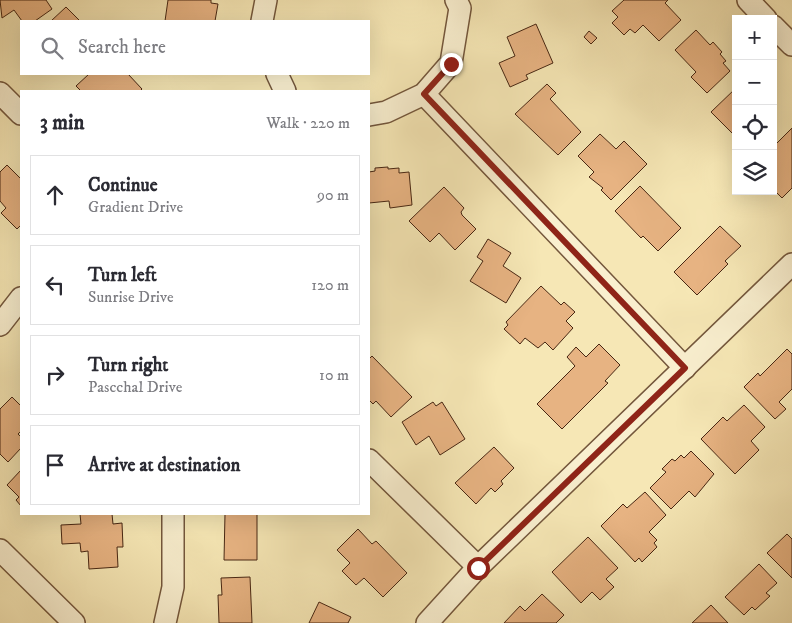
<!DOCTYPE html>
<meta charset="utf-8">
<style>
body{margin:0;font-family:"IM FELL DW Pica",serif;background:#f2f2f3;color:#2b2b33}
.controls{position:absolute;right:15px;top:15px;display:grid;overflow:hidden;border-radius:0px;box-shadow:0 5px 20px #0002}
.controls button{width:45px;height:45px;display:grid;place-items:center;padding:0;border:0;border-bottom:1px solid #e1e1e2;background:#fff;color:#2b2b33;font:25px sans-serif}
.stop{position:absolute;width:15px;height:15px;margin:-11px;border:4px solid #8f2418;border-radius:50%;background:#fff}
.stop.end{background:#8f2418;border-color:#fff;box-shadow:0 1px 5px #0008}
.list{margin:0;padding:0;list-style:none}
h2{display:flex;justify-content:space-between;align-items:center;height:65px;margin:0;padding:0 20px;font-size:21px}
h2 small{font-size:16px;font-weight:400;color:#7c7c81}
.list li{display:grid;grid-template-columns:32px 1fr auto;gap:15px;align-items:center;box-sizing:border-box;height:80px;margin:0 10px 10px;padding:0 10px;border:1px solid #e1e1e2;border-radius:0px}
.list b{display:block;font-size:19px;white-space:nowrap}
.list p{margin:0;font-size:16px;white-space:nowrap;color:#7c7c81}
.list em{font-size:16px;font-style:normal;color:#7c7c81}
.icon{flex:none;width:28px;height:28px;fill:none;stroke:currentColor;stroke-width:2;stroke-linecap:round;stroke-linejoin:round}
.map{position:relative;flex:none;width:792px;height:623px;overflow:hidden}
.search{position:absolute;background:#fff;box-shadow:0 5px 20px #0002;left:20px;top:20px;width:350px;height:55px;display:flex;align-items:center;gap:12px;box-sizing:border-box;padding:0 18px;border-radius:0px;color:#7c7c81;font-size:19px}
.panel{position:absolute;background:#fff;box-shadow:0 5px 20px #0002;left:20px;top:90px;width:350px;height:425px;border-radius:0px}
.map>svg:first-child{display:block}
.building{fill:#e7b382;stroke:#482713}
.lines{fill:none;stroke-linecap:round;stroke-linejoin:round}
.minor-casing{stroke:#74573c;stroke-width:24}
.minor{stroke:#f9efcf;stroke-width:21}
.route{stroke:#8f2418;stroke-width:6}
</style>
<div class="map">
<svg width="792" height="623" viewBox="0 0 792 623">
<rect width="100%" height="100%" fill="#f6e7b5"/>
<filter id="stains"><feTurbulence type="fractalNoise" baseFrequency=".004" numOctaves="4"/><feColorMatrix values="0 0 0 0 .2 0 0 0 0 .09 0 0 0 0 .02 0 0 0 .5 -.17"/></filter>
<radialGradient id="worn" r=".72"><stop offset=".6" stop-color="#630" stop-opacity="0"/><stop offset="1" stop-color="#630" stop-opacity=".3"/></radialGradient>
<g class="building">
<path d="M0,0H46L52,9L35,21H22L14,10L2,18Z"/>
<path d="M168,0H211V3L218,4L215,21H165Z"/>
<path d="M624,0H668L665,3L681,20L659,41L643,25L635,33L630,29L624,35L612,23L618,17L612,11Z"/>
<path d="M66,7L80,21H51Z"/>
<path d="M536,24L553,63L526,75L528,79L510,87L499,63L515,56L507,37Z"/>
<path d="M696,30L710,45L713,42L722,52L720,54L726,61L723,63L730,71L707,93L691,77L696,72L675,50Z"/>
<path d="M589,31L597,38L591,44L584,37Z"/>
<path d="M89,74H128L142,89L140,91H81L76,86Z"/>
<path d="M547,84L556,93L550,99L581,132L558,155L515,114Z"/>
<path d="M736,88V130L732,133L711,112Z"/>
<path d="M792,128V188L782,198L773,189V147Z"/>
<path d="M600,134L616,149L624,141L647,164L611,200L601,190L603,188L589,177L594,172L578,156Z"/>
<path d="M7,165L21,179V225L17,229L1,213L6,208L0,201V172Z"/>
<path d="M388,167V169L399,168V173L409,172L412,205L390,208L389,201L369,203V172L375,171V168Z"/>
<path d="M640,186L681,228L658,251L643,236L641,238L615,211Z"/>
<path d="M444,187L464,208L461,212L462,215L476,229L455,250L439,233L430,242L409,221Z"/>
<path d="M720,226L741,246L725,261L728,264L697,295L674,272Z"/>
<path d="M488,239L511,253L503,266L521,278L506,303L470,281L483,261L477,257Z"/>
<path d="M541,286L561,305L564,302L575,312L566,321L573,328L553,350L545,342L538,348L525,338L520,344L504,329L508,325L506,322Z"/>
<path d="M599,344L620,365L605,381L608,383L562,429L537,404L575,366L567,357L576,347L586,357Z"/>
<path d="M787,349L792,354V389L779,402L786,409L775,419L744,387L758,373L760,376Z"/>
<path d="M372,356L412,397L391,417L376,401L373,404L369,400V359Z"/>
<path d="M12,397L21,406V431L18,434L21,437V448L8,462L0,454V409Z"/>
<path d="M433,402L436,406L442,402L465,439L440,455L429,436L416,445L402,422Z"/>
<path d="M744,405L765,427L751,441L759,450L735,474L701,439L723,417L727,421Z"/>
<path d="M494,447L514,468L501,481L503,484L495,492L491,488L476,504L455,483Z"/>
<path d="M691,451L714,474L695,497L689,491L671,509L650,488L666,472L662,469L672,459L675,461L681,455L684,458Z"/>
<path d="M21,470V506L16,500L19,497L7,485Z"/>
<path d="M645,492L666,515L649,532L657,540L654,543L657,547L642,562L639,558L635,562L601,526L623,504L627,508Z"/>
<path d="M80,514H112L113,524L122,523L123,547H117L118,567L89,569L88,551L81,552L80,543L62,544L61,525L81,524Z"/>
<path d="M225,514H257V560H224Z"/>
<path d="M358,529L372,544L376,541L407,573L383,597L364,578L356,585L342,571L350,563L337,550Z"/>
<path d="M787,534L792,539V578L767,553Z"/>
<path d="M588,537L618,568L606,579L614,587L600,600L592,592L581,603L552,572Z"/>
<path d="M759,564L777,583L766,593L770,596L755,610L752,607L744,615L725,597Z"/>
<path d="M250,577L252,623H219L218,595H222L221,578Z"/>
<path d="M542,594L564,615L556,623H504L520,606L525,611Z"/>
<path d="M319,602L351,617L348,623H309Z"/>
<path d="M711,605L728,623H692Z"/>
</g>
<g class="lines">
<defs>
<g id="minor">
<path d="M748,0L766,19"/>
<path d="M262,21L266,0"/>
<path d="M773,26L792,45"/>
<path d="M277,74L285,91"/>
<path d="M0,93L21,114"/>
<path d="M424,94L685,368"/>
<path d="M369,115L386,112L424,94L451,63L460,8L456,0"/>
<path d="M0,325L21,298"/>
<path d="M369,460L478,567"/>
<path d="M0,550L74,623"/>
<path d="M165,623L173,587V514"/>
<path d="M427,623L478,567L792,264"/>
</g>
</defs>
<use href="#minor" class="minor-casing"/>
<use href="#minor" class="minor"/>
</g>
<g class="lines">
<path class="route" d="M451,64L424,94L685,368L478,568"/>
</g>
<rect width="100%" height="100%" filter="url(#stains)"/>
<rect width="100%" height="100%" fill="url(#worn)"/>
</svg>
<div class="controls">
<button>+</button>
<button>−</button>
<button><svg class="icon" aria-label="locate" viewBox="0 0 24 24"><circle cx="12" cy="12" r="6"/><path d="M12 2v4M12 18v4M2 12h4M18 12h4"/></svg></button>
<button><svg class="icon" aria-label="layers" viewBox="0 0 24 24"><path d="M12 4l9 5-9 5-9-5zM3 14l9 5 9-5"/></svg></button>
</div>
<div class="stop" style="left:478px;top:568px"></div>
<div class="stop end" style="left:451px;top:64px"></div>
<div class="search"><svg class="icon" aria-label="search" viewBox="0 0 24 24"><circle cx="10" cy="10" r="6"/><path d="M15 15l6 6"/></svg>Search here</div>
<section class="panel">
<h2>3 min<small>Walk · 220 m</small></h2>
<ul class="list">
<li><svg class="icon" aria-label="ahead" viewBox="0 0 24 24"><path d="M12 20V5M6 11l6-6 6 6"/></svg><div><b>Continue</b><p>Gradient Drive</p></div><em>90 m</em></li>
<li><svg class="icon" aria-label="left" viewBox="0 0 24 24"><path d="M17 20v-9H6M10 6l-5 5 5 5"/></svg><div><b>Turn left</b><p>Sunrise Drive</p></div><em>120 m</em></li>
<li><svg class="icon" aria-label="right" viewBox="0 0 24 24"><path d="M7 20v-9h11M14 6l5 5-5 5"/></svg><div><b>Turn right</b><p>Pascchal Drive</p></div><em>10 m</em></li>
<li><svg class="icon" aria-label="arrive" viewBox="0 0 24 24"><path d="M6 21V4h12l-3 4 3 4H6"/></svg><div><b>Arrive at destination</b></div></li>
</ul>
</section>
</div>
